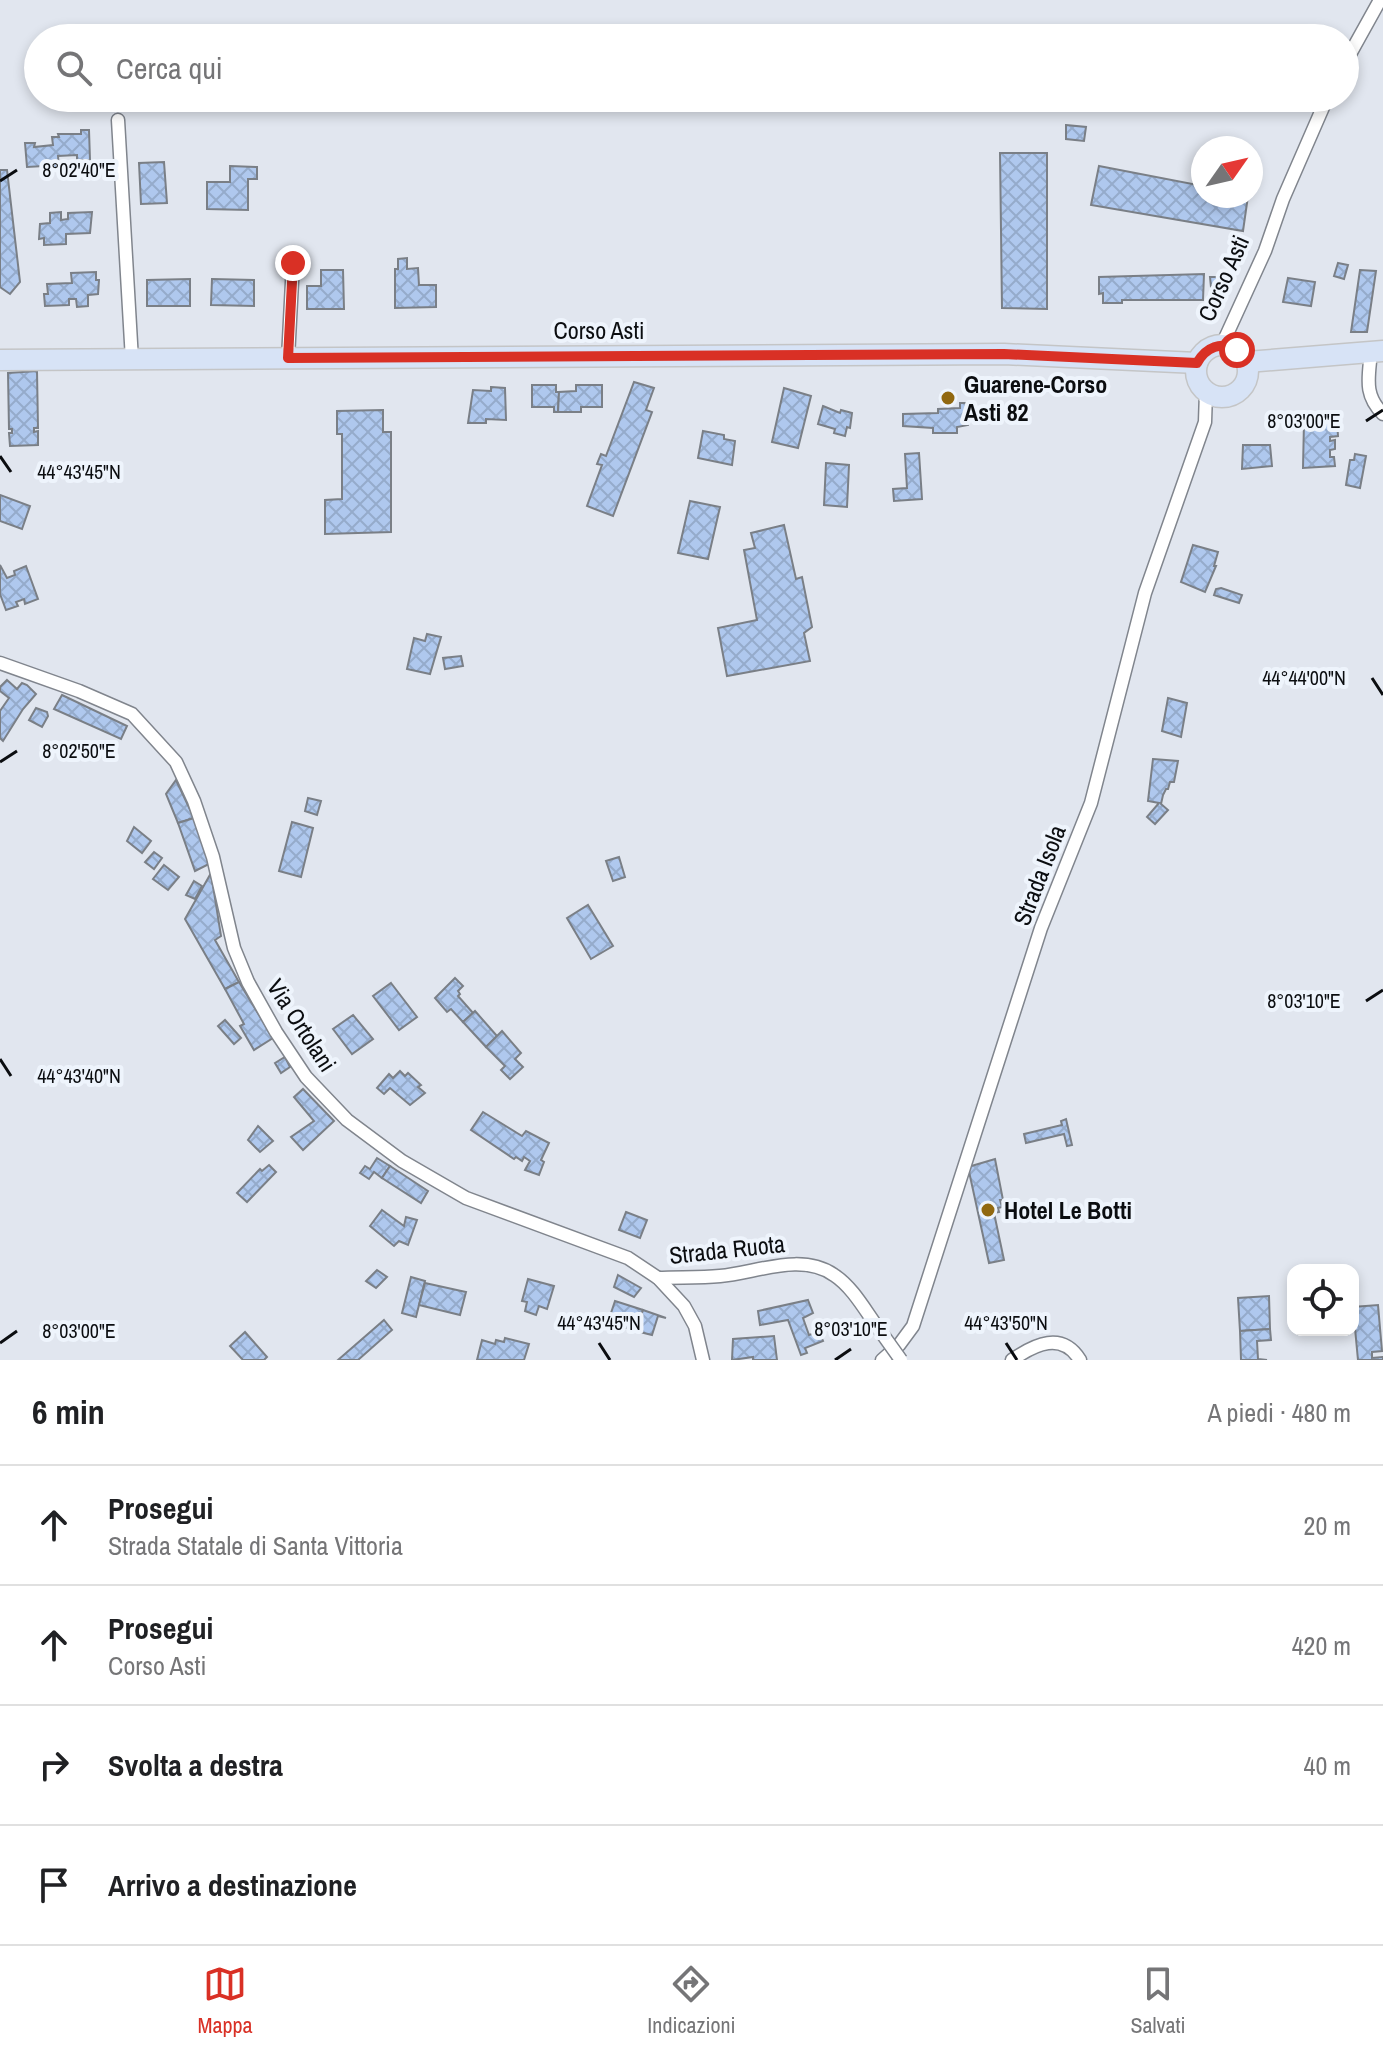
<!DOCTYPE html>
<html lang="it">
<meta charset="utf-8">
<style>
body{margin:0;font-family:"Archivo Narrow",sans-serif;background:#f2f2f2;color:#202124}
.controls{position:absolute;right:24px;bottom:24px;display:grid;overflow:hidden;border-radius:16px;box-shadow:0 4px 12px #0003}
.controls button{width:72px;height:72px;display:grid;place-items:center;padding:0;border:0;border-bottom:2px solid #e0e0e0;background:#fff;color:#202124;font:40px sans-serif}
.compass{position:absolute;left:1191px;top:136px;width:72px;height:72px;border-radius:50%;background:#fff;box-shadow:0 4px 12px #0003;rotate:56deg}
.stop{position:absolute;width:24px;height:24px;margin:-18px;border:6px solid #d93025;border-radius:50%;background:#fff}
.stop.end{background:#d93025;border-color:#fff;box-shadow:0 2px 8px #0008}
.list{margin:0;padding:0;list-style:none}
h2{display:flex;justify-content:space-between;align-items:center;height:104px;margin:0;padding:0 32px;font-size:34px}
h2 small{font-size:26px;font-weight:400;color:#757577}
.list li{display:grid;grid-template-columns:52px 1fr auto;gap:24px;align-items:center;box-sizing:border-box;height:120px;padding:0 32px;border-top:2px solid #e0e0e0}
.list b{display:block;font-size:30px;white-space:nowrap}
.list p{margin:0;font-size:26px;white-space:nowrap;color:#757577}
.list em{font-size:26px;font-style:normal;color:#757577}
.icon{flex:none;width:44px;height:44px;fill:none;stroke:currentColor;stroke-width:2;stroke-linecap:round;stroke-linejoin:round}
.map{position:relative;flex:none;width:1383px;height:1360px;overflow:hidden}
.search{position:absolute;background:#fff;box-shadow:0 4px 12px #0003;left:24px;right:24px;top:24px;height:88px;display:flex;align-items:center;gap:20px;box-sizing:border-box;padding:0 28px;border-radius:44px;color:#757577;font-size:30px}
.sheet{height:584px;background:#fff}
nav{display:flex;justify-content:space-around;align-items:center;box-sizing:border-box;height:112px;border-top:2px solid #e0e0e0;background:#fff;font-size:22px;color:#757577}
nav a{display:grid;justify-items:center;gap:4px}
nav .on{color:#d93025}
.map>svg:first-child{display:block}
.building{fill:url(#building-cross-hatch);stroke:#7a7f86;stroke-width:2}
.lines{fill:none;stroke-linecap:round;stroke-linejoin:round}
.minor-casing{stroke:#80858d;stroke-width:15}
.primary-casing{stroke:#c4c5c6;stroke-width:23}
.minor{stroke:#fff;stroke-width:12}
.primary{stroke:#d7e3f6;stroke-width:20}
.minor-bridge-casing{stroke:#80858d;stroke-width:15;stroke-linecap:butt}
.minor-bridge{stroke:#fff;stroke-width:12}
.route{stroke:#d93025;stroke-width:10}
.ticks{fill:none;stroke:#0b0d10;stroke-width:3}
.poi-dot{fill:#916810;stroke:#eef4fc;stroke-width:3}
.labels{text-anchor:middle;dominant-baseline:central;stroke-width:8;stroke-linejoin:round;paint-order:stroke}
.street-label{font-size:24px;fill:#0b0d10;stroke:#eef4fc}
.poi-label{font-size:24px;font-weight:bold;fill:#0b0d10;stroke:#eef4fc;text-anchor:start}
.ticks-label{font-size:20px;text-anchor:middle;fill:#0b0d10;stroke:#eef4fc;stroke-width:8;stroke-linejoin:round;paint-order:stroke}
</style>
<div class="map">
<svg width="1383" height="1360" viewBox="0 0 1383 1360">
<defs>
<pattern id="building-cross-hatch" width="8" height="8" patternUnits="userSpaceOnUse" patternTransform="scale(2)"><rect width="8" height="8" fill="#afc8ee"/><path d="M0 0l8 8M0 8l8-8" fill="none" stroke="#95abcb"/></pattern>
</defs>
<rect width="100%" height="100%" fill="#e1e6ef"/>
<g class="building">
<path d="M1066,125L1086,127L1084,141L1066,139Z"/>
<path d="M81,130H89L90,160H77V155L58,156L59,170L44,172V166L27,167L25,143H35L34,147L53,145L52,137H59L58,134H81Z"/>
<path d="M1000,153H1047V309L1002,308Z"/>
<path d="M164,162L167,203L141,204L139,163Z"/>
<path d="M230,166L257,167V179H248V210L207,209V182H230Z"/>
<path d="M1099,166L1203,186V196H1248L1243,231L1091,205Z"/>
<path d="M0,170H7L20,282L10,294L0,287Z"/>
<path d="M61,212V220L68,219V213L92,212L90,233L66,234V244L44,245V238L39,239L40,224L50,223V213Z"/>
<path d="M407,258V269L418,268L419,285H436V307L395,308V269H398V259Z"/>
<path d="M1338,263L1348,265L1344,279L1334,276Z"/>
<path d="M321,270H343L344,309H307V286H321Z"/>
<path d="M1360,270L1376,271L1367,332H1351Z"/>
<path d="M96,272V280H99L98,294L88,295V306L77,307L76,299H69V305L45,306L44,294H48L47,284L72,283L71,273Z"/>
<path d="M1204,274L1203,300H1122V303H1103V293L1099,294V277Z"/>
<path d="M1210,277H1225V287H1211Z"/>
<path d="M1288,278L1315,282L1311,306L1283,302Z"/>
<path d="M190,279V306H147V280Z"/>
<path d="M212,279L254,280V306L211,305Z"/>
<path d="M37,371L38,428H34V432L38,431V445L10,446L9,433H12V429H9L8,373Z"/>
<path d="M634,382L654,388L646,410L652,412L613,516L587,506L602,465L597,464L601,454L606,456Z"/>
<path d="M532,385H556V392H559L558,412H554V407H532Z"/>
<path d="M576,385H602V407H581V412H558L559,392L576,391Z"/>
<path d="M491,387L505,388L506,420L486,419V423H468L473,390L491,391Z"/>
<path d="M784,388L811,396L798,448L772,442Z"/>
<path d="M960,403H968V425L957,427V433H933V428L903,426V414L938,413V409L960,408Z"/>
<path d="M823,406L840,413L841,410L852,413L850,428L847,427L845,436L834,433L835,429L818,424Z"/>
<path d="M383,410V432H391V532L325,534V500L342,499V434H337V411Z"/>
<path d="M1337,421L1338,436L1330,437V441L1335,440V449L1330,450V457H1334L1335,466L1303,468L1304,422Z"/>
<path d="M703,431L724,435V439L735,441L732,465L698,458Z"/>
<path d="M1243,445H1270L1272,466L1242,469Z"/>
<path d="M919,453L922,499L894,501L893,489L907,488L905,454Z"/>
<path d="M1355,454L1366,456L1360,488L1346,485L1350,460H1354Z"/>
<path d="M826,463L849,465L847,507L824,505Z"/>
<path d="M0,495L30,506L22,529L0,521Z"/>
<path d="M690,501L720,507L708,559L678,553Z"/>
<path d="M784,525L796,579L802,577L812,627L804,633L810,661L727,676L718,628L757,620L744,550L755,548L751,533Z"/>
<path d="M1193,545L1218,552L1214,566H1216L1205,592L1181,582Z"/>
<path d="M0,565L7,578L15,575L14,571L26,566L38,599L25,604L24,599L16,602L18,606L6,610L0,594Z"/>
<path d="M1221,588L1242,595L1239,603L1214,595L1216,589Z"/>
<path d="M427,634L441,637L430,674L407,669L414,638L425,641Z"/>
<path d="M461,656L463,666L445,669L443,658Z"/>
<path d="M7,680L17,689L22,683L27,685L36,694L23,709L3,741L0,738V711L9,698L0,691V687Z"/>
<path d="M62,695L127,726L121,739L54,709Z"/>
<path d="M1168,698L1187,703L1181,737L1162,731Z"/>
<path d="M36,708L47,712L48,716L42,727L29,720Z"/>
<path d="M1153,759L1178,761L1174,782H1170L1168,789H1166L1163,795L1161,804L1168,810L1155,824L1147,817L1159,803L1148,801Z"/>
<path d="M176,780L194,818L178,823L166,794Z"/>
<path d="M308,798L321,801L317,815L305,811Z"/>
<path d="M194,818L209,864L195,871L178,823Z"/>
<path d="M292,822L313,828L301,877L279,871Z"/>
<path d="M134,827L151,841L142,853L127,841Z"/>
<path d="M154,852L162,858L154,869L145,862Z"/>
<path d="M619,857L625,877L613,881L606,861Z"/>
<path d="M164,865L179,877L168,890L153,879Z"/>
<path d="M211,873L221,936L215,940L239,982L225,989L185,919Z"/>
<path d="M194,881L202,886L195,899L186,895Z"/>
<path d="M588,905L613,946L591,959L567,918Z"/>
<path d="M455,978L463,986L458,991L460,994L458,996L473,1013L463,1022L451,1009L447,1012L435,998Z"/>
<path d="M239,982L273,1038L254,1050L240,1026L244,1024L225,989Z"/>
<path d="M391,983L417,1017L399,1030L373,996Z"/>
<path d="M475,1011L497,1036L486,1047L463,1022Z"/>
<path d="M353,1015L373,1039L352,1054L333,1029Z"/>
<path d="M225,1020L241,1038L234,1044L218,1026Z"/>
<path d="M502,1031L521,1053L515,1059L523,1067L510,1079L501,1070L505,1066L486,1047Z"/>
<path d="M285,1057L290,1067L281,1073L275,1063Z"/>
<path d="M400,1071L405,1076L408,1073L421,1085L418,1087L425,1093L410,1105L390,1088L384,1094L377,1088L389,1074L393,1078Z"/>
<path d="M303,1089L334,1121L303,1150L291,1137L314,1121L294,1097Z"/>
<path d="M483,1112L522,1136L526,1131L549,1143L541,1160L544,1162L539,1175L525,1170L530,1161L524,1157L522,1161L516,1157L514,1159L471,1130Z"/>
<path d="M1066,1119L1072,1145L1067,1146L1064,1134L1026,1143L1024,1134L1062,1125L1061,1121Z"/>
<path d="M258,1126L273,1141L260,1152L248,1140Z"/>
<path d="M377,1158L390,1166L382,1178L374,1172L369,1179L360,1173L365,1166L370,1169Z"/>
<path d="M995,1159L1003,1200H1000L1002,1207L998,1208L999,1212L994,1213L1004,1260L989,1263L968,1167Z"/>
<path d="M269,1165L276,1172L247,1202L237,1193L260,1169L262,1171Z"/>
<path d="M390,1166L428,1191L421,1203L382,1178Z"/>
<path d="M382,1210L404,1226L406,1217L417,1220L408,1245L399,1241L394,1246L370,1226Z"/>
<path d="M626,1212L647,1220L640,1238L619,1230Z"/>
<path d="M377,1270L387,1277L376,1288L366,1281Z"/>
<path d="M618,1275L641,1288L634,1297L614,1287Z"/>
<path d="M411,1277L425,1281L416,1317L402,1313Z"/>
<path d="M528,1279L554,1286L547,1309L539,1306L536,1315L525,1311L527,1302L522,1301Z"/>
<path d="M425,1283L466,1292L460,1315L419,1305Z"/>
<path d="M1269,1296L1270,1329L1240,1331L1238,1298Z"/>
<path d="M808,1300L813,1313L803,1318L809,1335L819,1332L823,1341L805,1348L807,1353L801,1355L788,1320L760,1325L758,1311Z"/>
<path d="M615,1301L643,1310L636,1331L608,1322Z"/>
<path d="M1378,1305L1382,1351L1372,1352V1358L1383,1357V1360H1358L1353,1307Z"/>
<path d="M643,1310L666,1318L658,1316L652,1335L636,1331Z"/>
<path d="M384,1320L392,1330L358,1360H338Z"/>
<path d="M1270,1329L1271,1340L1257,1341L1258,1359L1267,1360H1241L1240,1331Z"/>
<path d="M245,1332L267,1357L264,1360H243L230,1346Z"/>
<path d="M774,1336L777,1360H753V1357L732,1360L733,1339Z"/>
<path d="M505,1338L529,1344L524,1360H477L482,1340L495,1344L496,1340L504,1342Z"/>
</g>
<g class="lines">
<defs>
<g id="minor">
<path d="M1345,63L1380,0"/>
<path d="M118,120L132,360"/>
<path d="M1222,345L1265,251L1283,199L1327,98"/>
<path d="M1371,351C1369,377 1363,394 1383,414"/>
<path d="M288,358L293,263"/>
<path d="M0,663L79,691L132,714L176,762L194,801L213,857L234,948L248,982L276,1032L306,1077L347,1120L402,1161L466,1198L628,1258L658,1278L684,1306L695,1326L703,1360"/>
<path d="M658,1278C679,1277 700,1278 720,1276C756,1273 801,1252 834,1275C854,1288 867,1314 881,1332"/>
<path d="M882,1360L899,1345L913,1326L1041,928L1091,803L1145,593L1205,422L1206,392"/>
<path d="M1012,1360C1035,1344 1062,1331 1080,1360"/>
</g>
<g id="primary">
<circle cx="1222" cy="371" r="26"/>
<path d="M0,360L1004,354L1197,363"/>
<path d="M1247,362L1383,351"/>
</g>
</defs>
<use href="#minor" class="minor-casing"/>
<use href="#primary" class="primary-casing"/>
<use href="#minor" class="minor"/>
<use href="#primary" class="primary"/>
<defs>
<path id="minor-bridge" d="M881,1332L901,1360"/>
</defs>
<use href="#minor-bridge" class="minor-bridge-casing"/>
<use href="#minor-bridge" class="minor-bridge"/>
</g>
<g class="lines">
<path class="route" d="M293,263L288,358L1004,354L1197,363C1206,347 1221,341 1237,350"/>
</g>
<path class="ticks" d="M0,181L17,170M1366,421L1383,410M0,456L11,472M1372,678L1383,695M0,762L17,751M1366,1001L1383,990M0,1059L11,1076M0,1343L17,1331M599,1343L610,1360M1006,1343L1017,1360M835,1360L851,1349"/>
<g class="poi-dot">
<circle cx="948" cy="398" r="8"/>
<circle cx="988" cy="1210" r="8"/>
</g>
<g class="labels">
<g class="street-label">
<text transform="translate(1223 278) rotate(-66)">Corso Asti</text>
<text x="599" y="330">Corso Asti</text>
<text transform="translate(1039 875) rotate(-69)">Strada Isola</text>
<text transform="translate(302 1025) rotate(57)">Via Ortolani</text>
<text transform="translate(727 1249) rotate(-6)">Strada Ruota</text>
</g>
<g class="poi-label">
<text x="964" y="384">Guarene-Corso<tspan x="964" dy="28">Asti 82</tspan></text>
<text x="1004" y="1210">Hotel Le Botti</text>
</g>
</g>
<g class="ticks-label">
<text x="79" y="177">8°02'40"E</text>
<text x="1304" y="428">8°03'00"E</text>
<text x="79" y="479">44°43'45"N</text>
<text x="1304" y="685">44°44'00"N</text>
<text x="79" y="758">8°02'50"E</text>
<text x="1304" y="1008">8°03'10"E</text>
<text x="79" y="1083">44°43'40"N</text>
<text x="599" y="1330">44°43'45"N</text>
<text x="1006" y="1330">44°43'50"N</text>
<text x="851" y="1336">8°03'10"E</text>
<text x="79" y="1338">8°03'00"E</text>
</g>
</svg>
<div class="controls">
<button><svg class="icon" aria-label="locate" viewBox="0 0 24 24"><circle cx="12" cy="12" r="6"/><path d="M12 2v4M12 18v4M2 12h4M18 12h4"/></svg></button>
</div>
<svg class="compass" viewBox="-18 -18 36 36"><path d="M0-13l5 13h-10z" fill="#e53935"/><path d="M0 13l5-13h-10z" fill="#757577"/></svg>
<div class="stop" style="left:1237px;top:350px"></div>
<div class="stop end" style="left:293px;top:263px"></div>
<div class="search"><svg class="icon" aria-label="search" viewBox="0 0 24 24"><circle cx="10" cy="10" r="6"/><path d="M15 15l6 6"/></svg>Cerca qui</div>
</div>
<section class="sheet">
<h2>6 min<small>A piedi · 480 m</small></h2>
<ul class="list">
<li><svg class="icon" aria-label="ahead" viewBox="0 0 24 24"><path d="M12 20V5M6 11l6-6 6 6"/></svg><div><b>Prosegui</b><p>Strada Statale di Santa Vittoria</p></div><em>20 m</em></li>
<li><svg class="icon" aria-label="ahead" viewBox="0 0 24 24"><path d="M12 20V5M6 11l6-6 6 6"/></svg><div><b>Prosegui</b><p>Corso Asti</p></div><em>420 m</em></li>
<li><svg class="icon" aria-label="right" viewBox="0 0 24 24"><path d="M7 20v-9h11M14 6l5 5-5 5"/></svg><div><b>Svolta a destra</b></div><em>40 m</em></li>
<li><svg class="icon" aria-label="arrive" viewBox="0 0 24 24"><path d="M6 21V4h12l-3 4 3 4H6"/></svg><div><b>Arrivo a destinazione</b></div></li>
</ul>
</section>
<nav>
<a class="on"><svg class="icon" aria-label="map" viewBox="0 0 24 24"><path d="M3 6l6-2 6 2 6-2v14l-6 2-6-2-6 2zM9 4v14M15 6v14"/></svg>Mappa</a>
<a><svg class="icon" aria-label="directions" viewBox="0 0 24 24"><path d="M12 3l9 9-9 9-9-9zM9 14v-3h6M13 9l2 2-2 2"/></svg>Indicazioni</a>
<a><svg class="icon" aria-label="saved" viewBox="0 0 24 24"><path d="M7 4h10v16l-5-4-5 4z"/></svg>Salvati</a>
</nav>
